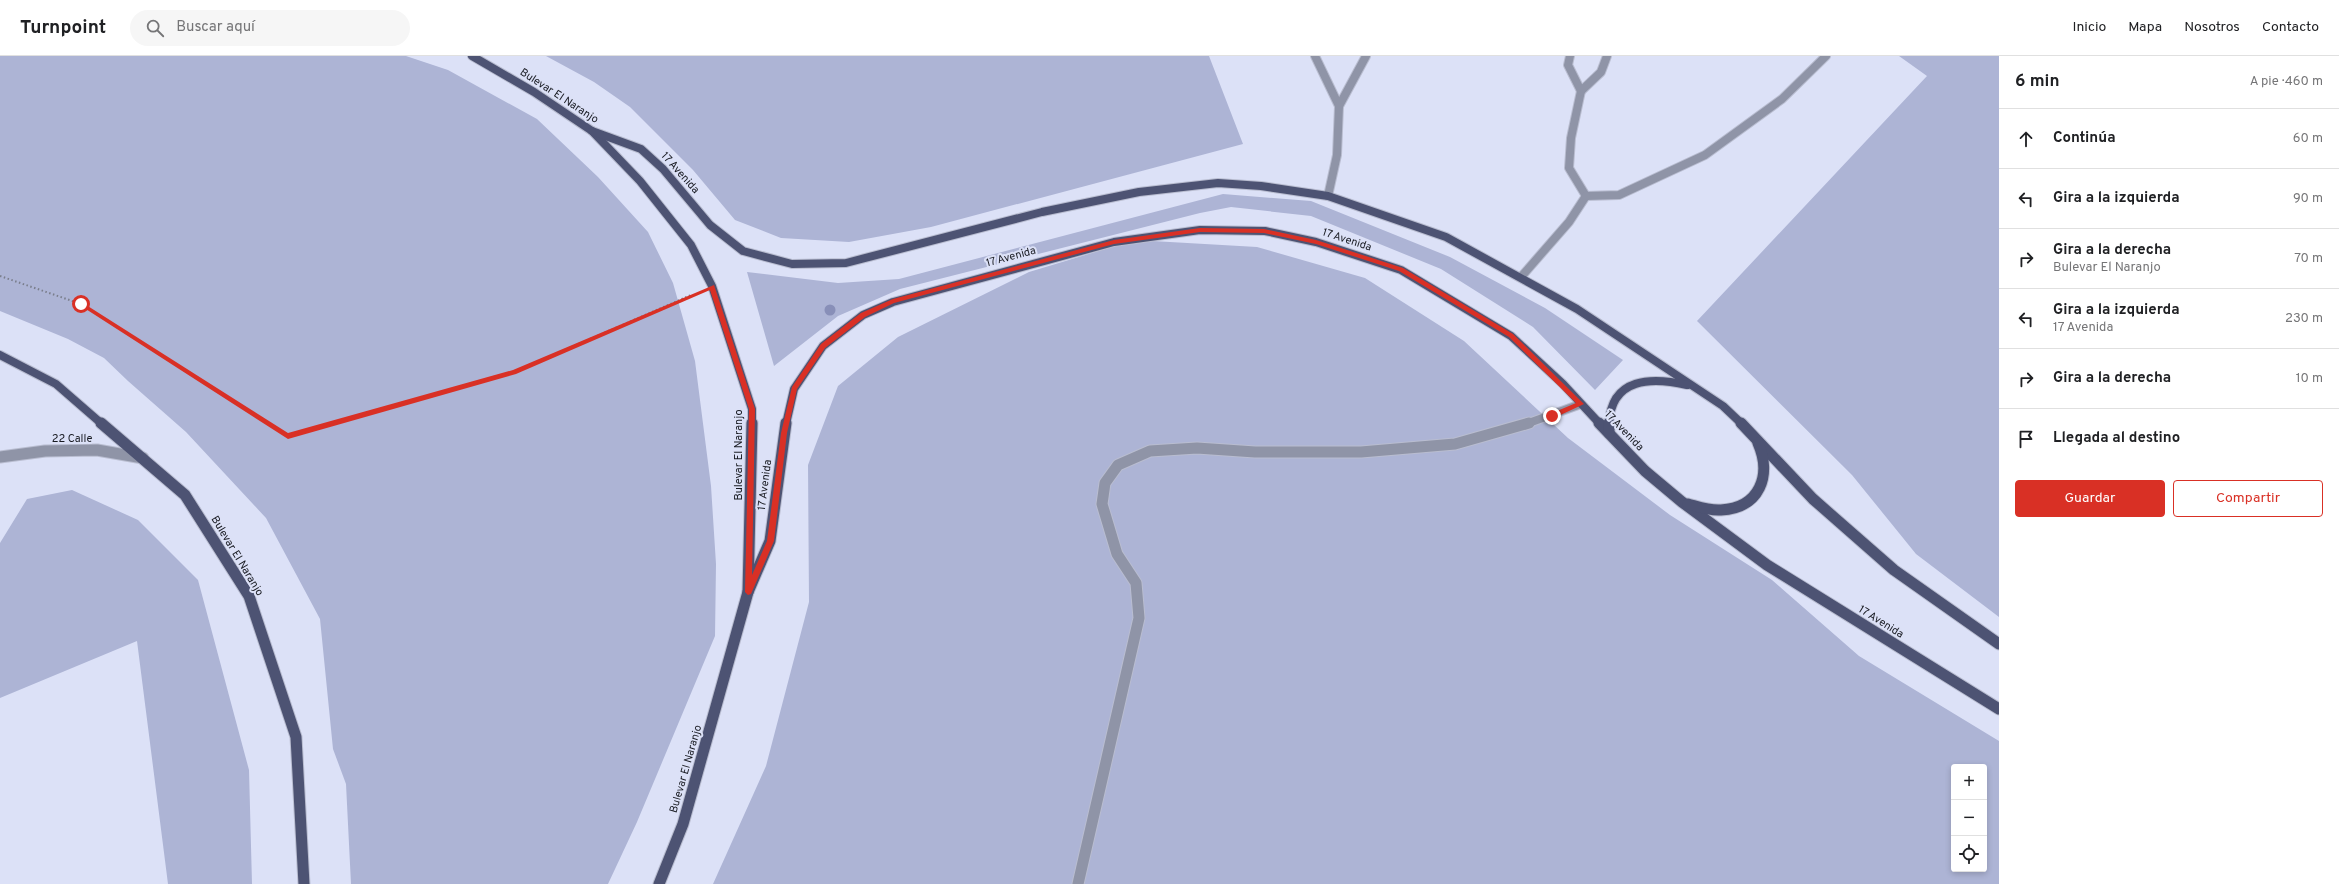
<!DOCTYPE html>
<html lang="es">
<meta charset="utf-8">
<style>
body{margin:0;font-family:Overpass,sans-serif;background:#f6f6f6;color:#202124}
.controls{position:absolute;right:12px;bottom:12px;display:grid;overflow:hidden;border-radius:4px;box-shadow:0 2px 6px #0003}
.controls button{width:36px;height:36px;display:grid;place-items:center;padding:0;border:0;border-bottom:1px solid #e0e0e0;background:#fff;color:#202124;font:20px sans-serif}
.stop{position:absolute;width:12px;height:12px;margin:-9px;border:3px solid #d93025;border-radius:50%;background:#fff}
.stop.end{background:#d93025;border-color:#fff;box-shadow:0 1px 4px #0008}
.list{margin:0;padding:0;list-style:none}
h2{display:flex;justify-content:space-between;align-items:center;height:52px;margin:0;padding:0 16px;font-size:17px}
h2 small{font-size:13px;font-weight:400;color:#757577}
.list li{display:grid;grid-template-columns:26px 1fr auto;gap:12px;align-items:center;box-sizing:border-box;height:60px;padding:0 16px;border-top:1px solid #e0e0e0}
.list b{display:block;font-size:15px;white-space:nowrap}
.list p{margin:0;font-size:13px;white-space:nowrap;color:#757577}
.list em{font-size:13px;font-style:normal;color:#757577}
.actions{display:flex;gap:8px;padding:12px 16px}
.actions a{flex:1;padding:9px 0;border:1px solid #d93025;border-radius:4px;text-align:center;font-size:14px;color:#d93025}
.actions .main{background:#d93025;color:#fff}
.icon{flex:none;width:22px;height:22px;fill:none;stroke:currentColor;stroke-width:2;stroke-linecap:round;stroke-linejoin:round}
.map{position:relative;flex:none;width:1999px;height:828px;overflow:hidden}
header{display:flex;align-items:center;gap:24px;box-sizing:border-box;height:56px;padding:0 20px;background:#fff;border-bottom:1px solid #e0e0e0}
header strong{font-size:19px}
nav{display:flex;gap:22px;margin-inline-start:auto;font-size:14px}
.search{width:280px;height:36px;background:#f6f6f6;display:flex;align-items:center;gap:10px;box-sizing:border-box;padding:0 14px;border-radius:22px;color:#757577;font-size:15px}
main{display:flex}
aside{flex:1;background:#fff}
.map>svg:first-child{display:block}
.green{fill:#adb4d5;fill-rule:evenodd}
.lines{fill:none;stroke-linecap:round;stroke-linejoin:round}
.minor-far1-casing{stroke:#b9bdd0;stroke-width:10}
.minor-casing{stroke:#b9bdd0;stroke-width:13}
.major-far1-casing{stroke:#b9bdd0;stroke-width:10}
.major-casing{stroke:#b9bdd0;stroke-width:13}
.path-far1{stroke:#7a7e8c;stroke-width:2;stroke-dasharray:1.5 2.5;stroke-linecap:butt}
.path{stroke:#7a7e8c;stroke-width:2.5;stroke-dasharray:2 3.5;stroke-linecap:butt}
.minor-far1{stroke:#8f94a7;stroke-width:8}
.minor{stroke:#8f94a7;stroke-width:11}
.major-far1{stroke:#4d5373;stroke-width:8}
.major{stroke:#4d5373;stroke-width:11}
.tree{fill:#888fb8}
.route{fill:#d93025}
.labels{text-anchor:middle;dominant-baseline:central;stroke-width:4;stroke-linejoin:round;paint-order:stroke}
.street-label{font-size:11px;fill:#171920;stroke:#dce1f7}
</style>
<header>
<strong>Turnpoint</strong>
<div class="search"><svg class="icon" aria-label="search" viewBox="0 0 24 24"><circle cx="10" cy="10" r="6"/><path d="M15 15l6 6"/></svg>Buscar aquí</div>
<nav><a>Inicio</a><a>Mapa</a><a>Nosotros</a><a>Contacto</a></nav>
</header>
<main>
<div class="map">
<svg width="1999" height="828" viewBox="0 0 1999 828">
<rect width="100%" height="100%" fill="#dce1f7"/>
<g class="green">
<path d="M0,0H406L448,14L537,63L598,121L648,176L673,227L695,305L711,430L716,508L715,580L637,766L608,828H351L346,728L333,693L320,563L266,462L186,376L128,325L104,302L68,283L0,255Z"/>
<path d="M546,0H1209L1243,88L931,171L849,186L781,182L735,164L693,114L630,51L594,26Z"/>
<path d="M1899,0H1999V561L1916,498L1852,419L1697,265L1927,20Z"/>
<path d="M1223,138L1311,145L1450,201L1545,252L1623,304L1595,334L1533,271L1441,213L1311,160L1231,151L1200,157L900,233L838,260L774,310L747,216L838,227L899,223Z"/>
<path d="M1135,184L1257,191L1365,222L1464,285L1568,382L1670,459L1772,524L1859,600L1999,685V828H713L766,710L809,546L808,409L838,330L898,281L1029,216ZM1954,711H1984V813H1954Z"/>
<path d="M72,434L138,464L198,524L249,714L252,828H168L137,585L0,642V487L27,443Z"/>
</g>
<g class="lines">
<defs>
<g id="minor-far1">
<path d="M1315,0L1339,50"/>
<path d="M1570,0L1568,9L1581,35L1571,82L1569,112L1586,140"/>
<path d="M1581,35L1601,16L1607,0"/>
<path d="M1328,140L1337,99L1339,50L1366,0"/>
<path d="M1586,140L1619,139L1705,99L1782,43L1826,0"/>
<path d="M1521,221L1569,166L1586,140"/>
<path d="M1526,368L1581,348"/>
</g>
<g id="minor">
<path d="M0,401L45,395L97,394L143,402"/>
<path d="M1078,828L1139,562L1136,527L1117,498L1102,448L1105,427L1118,409L1150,395L1197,392L1255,396H1361L1455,388L1529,367"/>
</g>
<g id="major-far1">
<path d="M472,0L534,36L592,75L640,125L691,189L712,230L752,353V368"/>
<path d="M592,75L641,93L663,113L710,169L743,195L792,208L846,207L1042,156L1139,136L1218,127L1261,130L1328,140L1446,181L1577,253L1723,350L1742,368"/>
<path d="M0,299L56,328L102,368"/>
<path d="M786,368L794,333L823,290L863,259L893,246L1114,186L1200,174L1265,175L1316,186L1401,214L1511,280L1563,328L1600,368"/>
<path d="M1609,368C1611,321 1652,321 1687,329"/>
</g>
<g id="major">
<path d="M101,367L185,439L249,540L296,681L304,828"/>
<path d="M1599,367L1645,415L1682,446L1767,509L1999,653"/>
<path d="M1741,367L1813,443L1894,514L1999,588"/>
<path d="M1609,377V367"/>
<path d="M1688,448C1699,451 1710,455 1721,454C1760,452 1772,419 1758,387"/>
<path d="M748,536L770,485L786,367"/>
<path d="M659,828L683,768L748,536L752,367"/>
</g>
</defs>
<use href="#minor-far1" class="minor-far1-casing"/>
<use href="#minor" class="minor-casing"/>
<use href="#major-far1" class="major-far1-casing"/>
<use href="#major" class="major-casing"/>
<g class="path-far1">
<path d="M0,220L81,248L268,368"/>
<path d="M332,368L514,316L691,239"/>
</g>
<path class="path" d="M267,367L288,380L336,367"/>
<use href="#minor-far1" class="minor-far1"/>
<use href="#minor" class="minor"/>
<use href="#major-far1" class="major-far1"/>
<use href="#major" class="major"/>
</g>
<circle class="tree" cx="830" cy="254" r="5.5"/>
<path class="route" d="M1200,172L1264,173L1316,184L1403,212L1513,278L1584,348L1554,362H1550V358L1576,347L1509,281L1399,215L1316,188L1264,177L1200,176L1114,188L894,247L865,261L825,292L797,333L787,377L774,485L751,538L748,539L745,536L749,353L710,234L516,318L288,383L78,248L83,247L288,377L513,314L714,229L755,353L752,519L767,485L781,377L792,331L821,288L861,257L893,243L1114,184Z"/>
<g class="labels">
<g class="street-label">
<text transform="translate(559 40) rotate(33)">Bulevar El Naranjo</text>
<text transform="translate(680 117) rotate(48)">17 Avenida</text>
<text transform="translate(1347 184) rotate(18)">17 Avenida</text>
<text transform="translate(1011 201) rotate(-15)">17 Avenida</text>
<text transform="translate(1624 375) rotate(46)">17 Avenida</text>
<text x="72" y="383">22 Calle</text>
<text transform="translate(739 399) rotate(-90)">Bulevar El Naranjo</text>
<text transform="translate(765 429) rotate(-83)">17 Avenida</text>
<text transform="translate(237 500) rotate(59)">Bulevar El Naranjo</text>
<text transform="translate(1881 566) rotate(32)">17 Avenida</text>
<text transform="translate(686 713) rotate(-74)">Bulevar El Naranjo</text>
</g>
</g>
</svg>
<div class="controls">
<button>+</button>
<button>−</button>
<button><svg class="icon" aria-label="locate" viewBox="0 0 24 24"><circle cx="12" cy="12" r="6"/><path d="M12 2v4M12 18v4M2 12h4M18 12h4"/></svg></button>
</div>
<div class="stop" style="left:81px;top:248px"></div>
<div class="stop end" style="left:1552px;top:360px"></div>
</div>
<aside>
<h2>6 min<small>A pie · 460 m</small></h2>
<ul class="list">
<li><svg class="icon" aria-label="ahead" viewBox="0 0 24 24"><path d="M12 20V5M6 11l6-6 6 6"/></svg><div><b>Continúa</b></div><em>60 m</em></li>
<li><svg class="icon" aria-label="left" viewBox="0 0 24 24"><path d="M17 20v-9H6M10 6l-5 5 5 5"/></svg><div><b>Gira a la izquierda</b></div><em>90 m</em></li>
<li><svg class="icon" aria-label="right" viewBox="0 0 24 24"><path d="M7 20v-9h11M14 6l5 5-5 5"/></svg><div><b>Gira a la derecha</b><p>Bulevar El Naranjo</p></div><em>70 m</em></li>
<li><svg class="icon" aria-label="left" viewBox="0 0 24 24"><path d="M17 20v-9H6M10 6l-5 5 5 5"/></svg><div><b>Gira a la izquierda</b><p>17 Avenida</p></div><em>230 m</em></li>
<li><svg class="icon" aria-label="right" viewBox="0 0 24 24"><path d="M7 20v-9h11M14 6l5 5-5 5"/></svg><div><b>Gira a la derecha</b></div><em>10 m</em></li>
<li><svg class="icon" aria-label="arrive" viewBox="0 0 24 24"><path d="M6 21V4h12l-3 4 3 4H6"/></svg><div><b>Llegada al destino</b></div></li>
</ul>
<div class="actions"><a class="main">Guardar</a><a>Compartir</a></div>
</aside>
</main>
